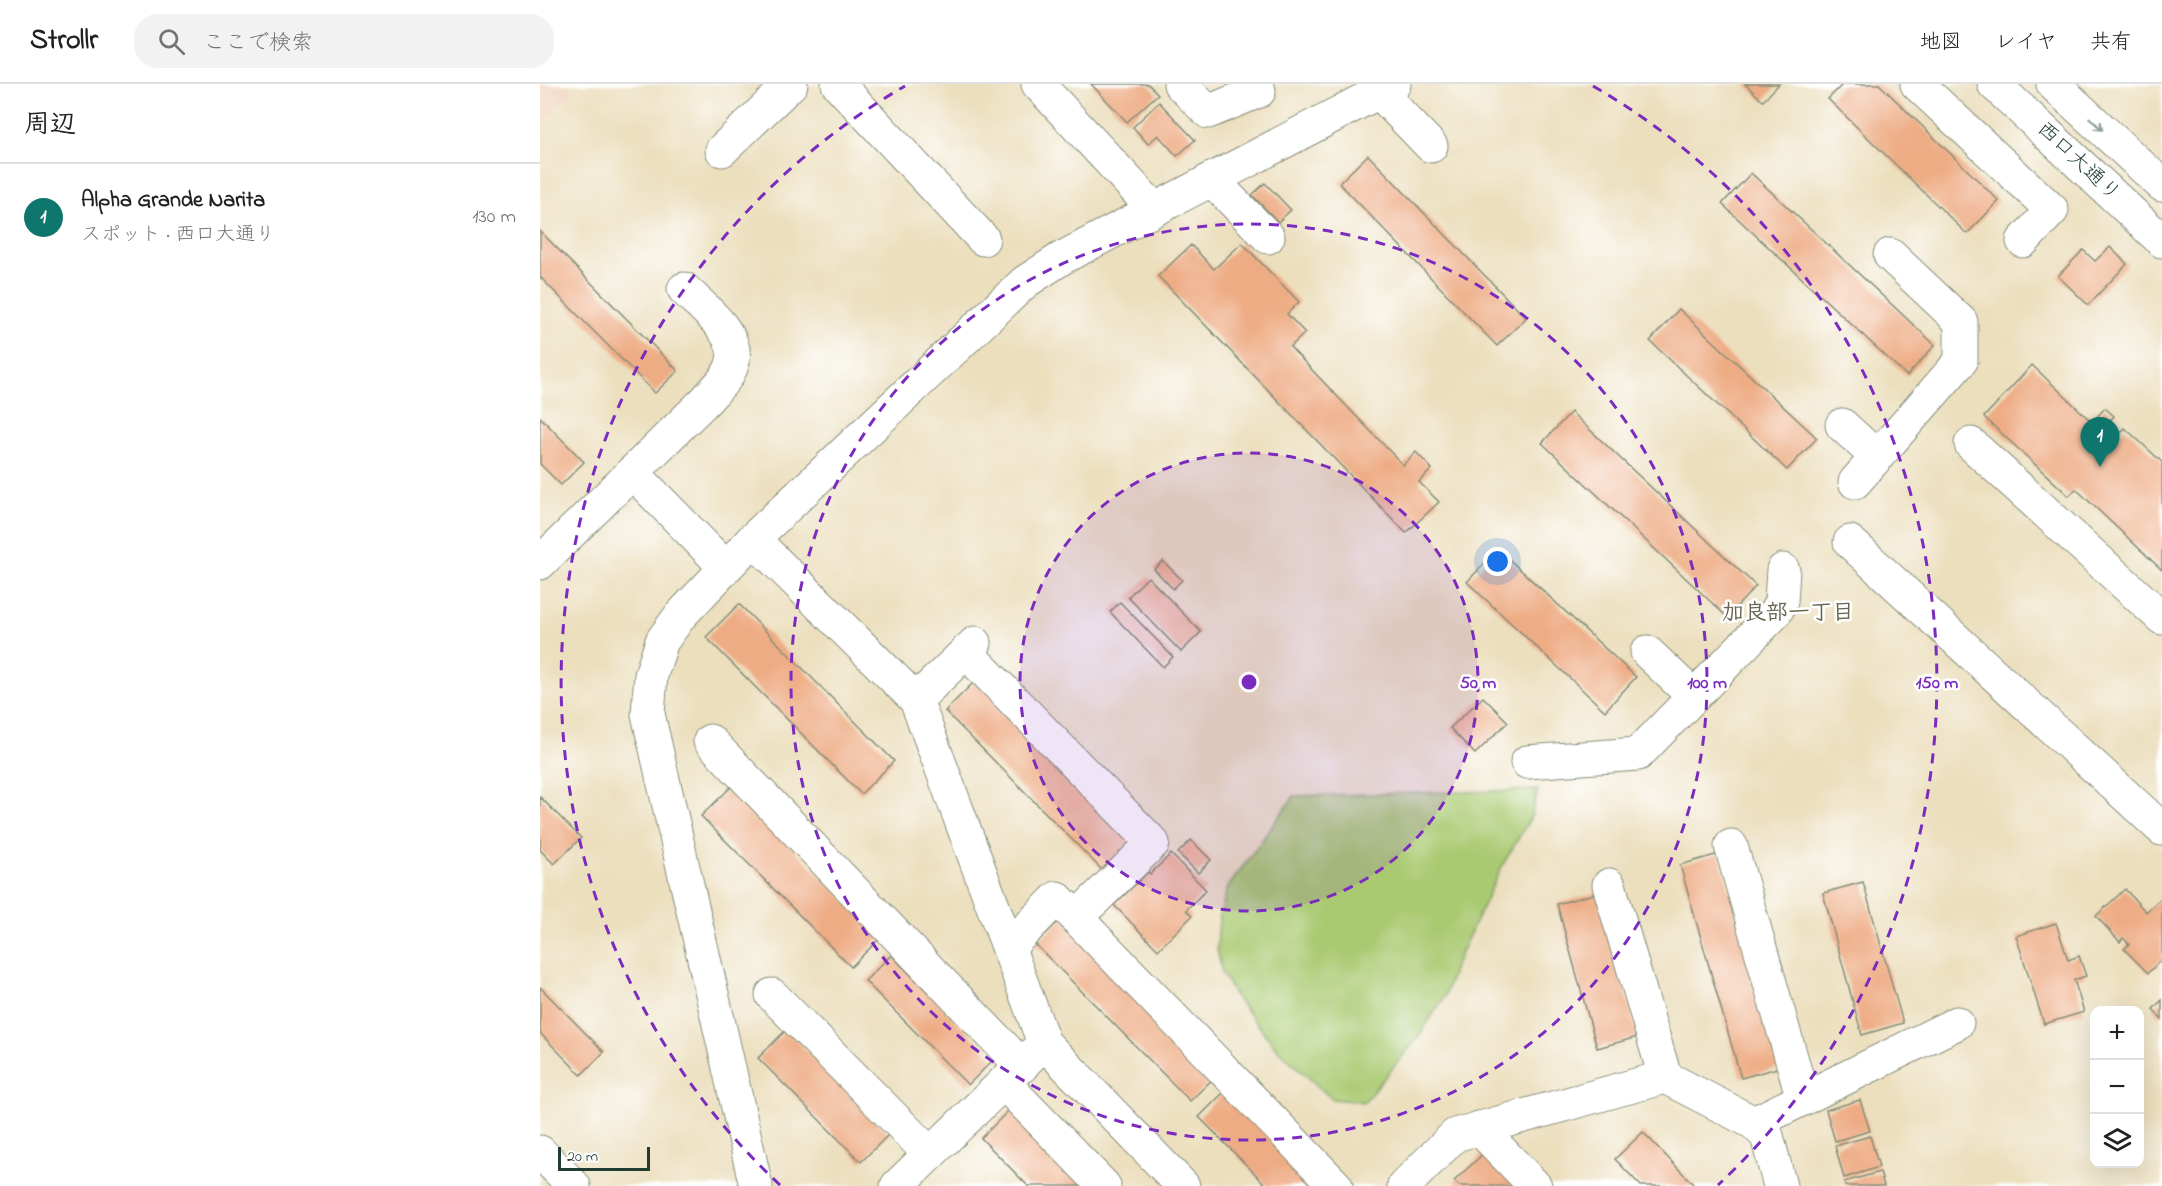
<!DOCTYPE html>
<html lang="ja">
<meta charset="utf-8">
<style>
body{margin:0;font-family:"Indie Flower","Klee One",sans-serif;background:#f2f2f2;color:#202124}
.controls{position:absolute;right:18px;bottom:18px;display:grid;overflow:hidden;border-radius:12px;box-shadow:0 6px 24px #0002}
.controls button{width:54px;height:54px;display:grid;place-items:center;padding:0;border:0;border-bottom:2px solid #e0e0e0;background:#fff;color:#202124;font:30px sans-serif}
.scale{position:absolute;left:18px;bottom:15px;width:92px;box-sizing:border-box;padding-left:6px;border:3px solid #1f3d34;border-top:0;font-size:16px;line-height:21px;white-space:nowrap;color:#1f3d34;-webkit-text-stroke:4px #fff;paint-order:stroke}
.you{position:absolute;left:958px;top:478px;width:21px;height:21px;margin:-15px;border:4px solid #fff;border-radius:50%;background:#1a73e8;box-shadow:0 0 0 9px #1a73e833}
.badge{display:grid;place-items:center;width:39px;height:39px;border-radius:50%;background:#0f766e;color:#fff;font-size:20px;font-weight:700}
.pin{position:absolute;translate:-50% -50px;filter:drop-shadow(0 2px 3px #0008)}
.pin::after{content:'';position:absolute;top:32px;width:21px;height:18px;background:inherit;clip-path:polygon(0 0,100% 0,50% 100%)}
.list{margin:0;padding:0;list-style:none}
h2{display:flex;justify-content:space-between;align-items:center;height:78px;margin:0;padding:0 24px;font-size:26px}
h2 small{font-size:20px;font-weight:400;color:#757577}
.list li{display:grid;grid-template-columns:39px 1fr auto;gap:18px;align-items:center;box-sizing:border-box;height:108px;padding:0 24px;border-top:2px solid #e0e0e0}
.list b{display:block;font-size:22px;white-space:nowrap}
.list p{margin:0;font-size:20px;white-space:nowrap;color:#757577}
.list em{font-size:20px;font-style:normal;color:#757577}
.icon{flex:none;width:33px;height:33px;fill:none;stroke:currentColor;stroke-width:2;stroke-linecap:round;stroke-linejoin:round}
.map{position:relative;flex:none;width:1622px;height:1102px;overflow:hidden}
header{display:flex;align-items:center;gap:36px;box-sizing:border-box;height:84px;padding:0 30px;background:#fff;border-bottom:2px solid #e0e0e0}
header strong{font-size:28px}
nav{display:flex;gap:33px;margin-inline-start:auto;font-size:21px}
.search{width:420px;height:54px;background:#f2f2f2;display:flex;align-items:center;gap:15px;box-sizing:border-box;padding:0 21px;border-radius:24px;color:#757577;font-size:22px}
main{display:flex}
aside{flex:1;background:#fff}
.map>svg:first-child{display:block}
.built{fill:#f2d4be}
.green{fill:#aaca72;stroke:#648453;stroke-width:1.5}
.building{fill:#eeac84}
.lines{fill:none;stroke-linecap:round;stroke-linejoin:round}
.minor-casing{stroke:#868e79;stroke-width:35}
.minor{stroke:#fff;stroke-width:33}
.oneway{stroke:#8f9e9a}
.ring{fill:none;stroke:#7b2cbf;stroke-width:3;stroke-dasharray:10 8}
.labels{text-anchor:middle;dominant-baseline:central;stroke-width:5;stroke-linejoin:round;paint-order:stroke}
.street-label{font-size:21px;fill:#1f3d34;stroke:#fff}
.neighbourhood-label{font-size:22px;font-weight:bold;fill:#676450;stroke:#fff}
.centre{fill:#7b2cbf;stroke:#fff;stroke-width:3}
.ring-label{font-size:18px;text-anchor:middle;font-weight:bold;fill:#7b2cbf;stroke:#fff;stroke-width:5;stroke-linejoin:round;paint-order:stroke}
</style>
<header>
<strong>Strollr</strong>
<div class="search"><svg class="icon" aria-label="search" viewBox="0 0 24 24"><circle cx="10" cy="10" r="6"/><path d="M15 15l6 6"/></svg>ここで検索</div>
<nav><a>地図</a><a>レイヤ</a><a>共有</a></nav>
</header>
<main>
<aside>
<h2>周辺<small></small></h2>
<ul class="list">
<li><span class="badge">1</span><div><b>Alpha Grande Narita</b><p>スポット · 西口大通り</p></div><em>130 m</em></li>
</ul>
</aside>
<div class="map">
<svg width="1622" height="1102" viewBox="0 0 1622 1102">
<rect width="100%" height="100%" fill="#fff"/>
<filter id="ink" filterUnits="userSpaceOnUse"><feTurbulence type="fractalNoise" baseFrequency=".0167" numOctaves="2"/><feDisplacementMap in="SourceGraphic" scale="12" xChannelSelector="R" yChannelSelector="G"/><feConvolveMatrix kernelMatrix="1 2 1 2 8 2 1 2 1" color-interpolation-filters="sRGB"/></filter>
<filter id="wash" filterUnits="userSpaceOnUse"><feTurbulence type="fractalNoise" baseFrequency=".008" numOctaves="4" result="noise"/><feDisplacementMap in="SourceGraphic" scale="24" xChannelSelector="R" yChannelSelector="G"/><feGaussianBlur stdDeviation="1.35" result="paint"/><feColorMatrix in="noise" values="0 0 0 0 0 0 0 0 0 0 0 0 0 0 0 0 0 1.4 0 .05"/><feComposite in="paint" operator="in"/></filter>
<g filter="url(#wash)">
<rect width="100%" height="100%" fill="#ecdfbe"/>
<path class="built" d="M0,0H27L33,7L0,42Z"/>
<path class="green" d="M998,706L991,733L962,782L914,883L905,912L877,955L824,1018L792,1015L737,965L697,915L682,889L677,865L679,835L688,803L754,712Z"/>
<g id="blocks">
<g class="building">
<path d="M551,0H608L618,10L587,38Z"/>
<path d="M1205,0H1239L1223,17Z"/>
<path d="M1303,0H1339L1459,117L1427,150L1288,15Z"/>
<path d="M619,18L655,56L637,72L618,51L608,60L593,43Z"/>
<path d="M828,71L986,234L957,262L799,99Z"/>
<path d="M1211,89L1395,261L1367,292L1182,120Z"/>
<path d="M725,99L751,126L738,138L712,111Z"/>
<path d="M0,147L138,287L115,309L0,193Z"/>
<path d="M702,159L759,218L747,230L765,249L750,263L863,381L876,368L892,385L879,398L899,418L866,449L618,192L651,161L674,185Z"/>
<path d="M1570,163L1587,180L1548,221L1518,192L1543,166L1555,177Z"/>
<path d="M1139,225L1277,354L1247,386L1110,257Z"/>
<path d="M1492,281L1552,338L1565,324L1574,332L1561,346L1573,357L1585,344L1622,378V486L1536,405L1529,412L1444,333Z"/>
<path d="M1031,328L1216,502L1187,533L1002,359Z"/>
<path d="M0,333L44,378L21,401L0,380Z"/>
<path d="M958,465L1096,593L1065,627L927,498Z"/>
<path d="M623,477L642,496L633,505L614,485Z"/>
<path d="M608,493L661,548L641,568L588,513Z"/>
<path d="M580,518L633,573L623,583L570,528Z"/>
<path d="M199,520L354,677L321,710L166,553Z"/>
<path d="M437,595L594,755L562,786L405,627Z"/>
<path d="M943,613L968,638L935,670L910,644Z"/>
<path d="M192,702L341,853L311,883L161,732Z"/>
<path d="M0,713L41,754L14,780L0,766Z"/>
<path d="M651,756L671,776L658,789L638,769Z"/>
<path d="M631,770L666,806L646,826L652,832L618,866L574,821L608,788L610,790Z"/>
<path d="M1179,770L1241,983L1201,994L1140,781Z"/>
<path d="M1323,798L1363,939L1322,951L1283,809Z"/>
<path d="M1585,805L1606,828L1620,815L1622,817V875L1608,889L1584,865L1589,860L1583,854L1580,858L1556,832Z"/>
<path d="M1057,809L1098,953L1057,964L1017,820Z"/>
<path d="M522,834L677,991L650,1017L495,860Z"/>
<path d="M1516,839L1528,876L1539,872L1546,892L1534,896L1544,928L1504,940L1476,852Z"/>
<path d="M351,871L454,975L428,1001L325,897Z"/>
<path d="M0,903L64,968L41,991L0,949Z"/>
<path d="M1622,916V935L1613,925Z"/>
<path d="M246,946L349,1050L321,1078L218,974Z"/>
<path d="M688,1004L785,1102H727L659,1033Z"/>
<path d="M1320,1016L1330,1047L1295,1057L1286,1026Z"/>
<path d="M471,1024L548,1102H488L441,1054Z"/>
<path d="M1103,1048L1155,1102H1101L1075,1075Z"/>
<path d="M1330,1052L1339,1083L1304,1094L1295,1062Z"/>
<path d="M945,1068L977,1102H919L914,1097Z"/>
<path d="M1340,1088L1344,1102H1305L1304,1098Z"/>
</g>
</g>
</g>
<g filter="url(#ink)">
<use href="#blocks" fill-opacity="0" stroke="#868e79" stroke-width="1.5"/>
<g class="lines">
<defs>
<g id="minor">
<path d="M298,0L443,155"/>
<path d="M498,0L614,125"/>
<path d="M640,0L668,28L719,7"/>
<path d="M835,0L839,8L891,62"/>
<path d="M1377,0L1512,126L1483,157"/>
<path d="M1454,0L1622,157"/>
<path d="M1513,0L1622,101"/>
<path d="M182,66L251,0"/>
<path d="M671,95L728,153"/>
<path d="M1302,341L1337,373"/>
<path d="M1431,360L1622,534"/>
<path d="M92,388L185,483"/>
<path d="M1315,398L1421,277V238L1350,171"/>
<path d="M213,455L376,616L504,959L643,1102"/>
<path d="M1310,458L1622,745"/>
<path d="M0,479L166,316C176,304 190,293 193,277C199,250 161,222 144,205"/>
<path d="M426,568L613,759L536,834"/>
<path d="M1107,568L1146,605"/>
<path d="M376,616L435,559"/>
<path d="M170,657L482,982"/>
<path d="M987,678L1098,670L1235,529L1241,518L1243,486"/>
<path d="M1191,762L1263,1015"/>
<path d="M1069,801L1125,993"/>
<path d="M469,863L517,814L796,1102"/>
<path d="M232,911L390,1070"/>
<path d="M464,999L564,1102"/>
<path d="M1214,1039L1417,939"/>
<path d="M939,1044L995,1102"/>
<path d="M0,1068L34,1102"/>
<path d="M216,1102L108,630L111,591L122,557L140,532L213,455L485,198L522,174L854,0"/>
<path d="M357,1102L496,967"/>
<path d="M864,1102L915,1051L1125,993L1214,1039L1227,1052L1240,1102"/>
</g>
</defs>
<use href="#minor" class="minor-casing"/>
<use href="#minor" class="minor"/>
</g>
<defs><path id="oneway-shaft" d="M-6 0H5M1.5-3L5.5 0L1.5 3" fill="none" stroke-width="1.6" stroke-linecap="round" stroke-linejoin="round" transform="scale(1.5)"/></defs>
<use class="oneway" href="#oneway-shaft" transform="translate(1556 40) rotate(43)"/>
</g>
<circle cx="709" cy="598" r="229" fill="#7b2cbf" fill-opacity=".12"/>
<g class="ring">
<circle cx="709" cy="598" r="229"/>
<circle cx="709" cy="598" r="458"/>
<path d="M240 1101A688 688 0 0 1 365 2M1053 2A688 688 0 0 1 1178 1101"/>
</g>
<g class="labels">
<g class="street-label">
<text transform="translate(1538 78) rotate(43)">西口大通り</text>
</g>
<g class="neighbourhood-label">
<text x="1248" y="530">加良部一丁目</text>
</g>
</g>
<circle cx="709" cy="598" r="9" class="centre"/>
<g class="ring-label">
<text x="938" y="604">50 m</text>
<text x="1167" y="604">100 m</text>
<text x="1397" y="604">150 m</text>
</g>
</svg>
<div class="controls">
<button>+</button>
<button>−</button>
<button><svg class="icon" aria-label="layers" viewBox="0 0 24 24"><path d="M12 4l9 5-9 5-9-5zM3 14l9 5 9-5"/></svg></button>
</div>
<div class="scale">20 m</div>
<div class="you"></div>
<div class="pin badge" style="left:1560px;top:383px">1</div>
</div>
</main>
